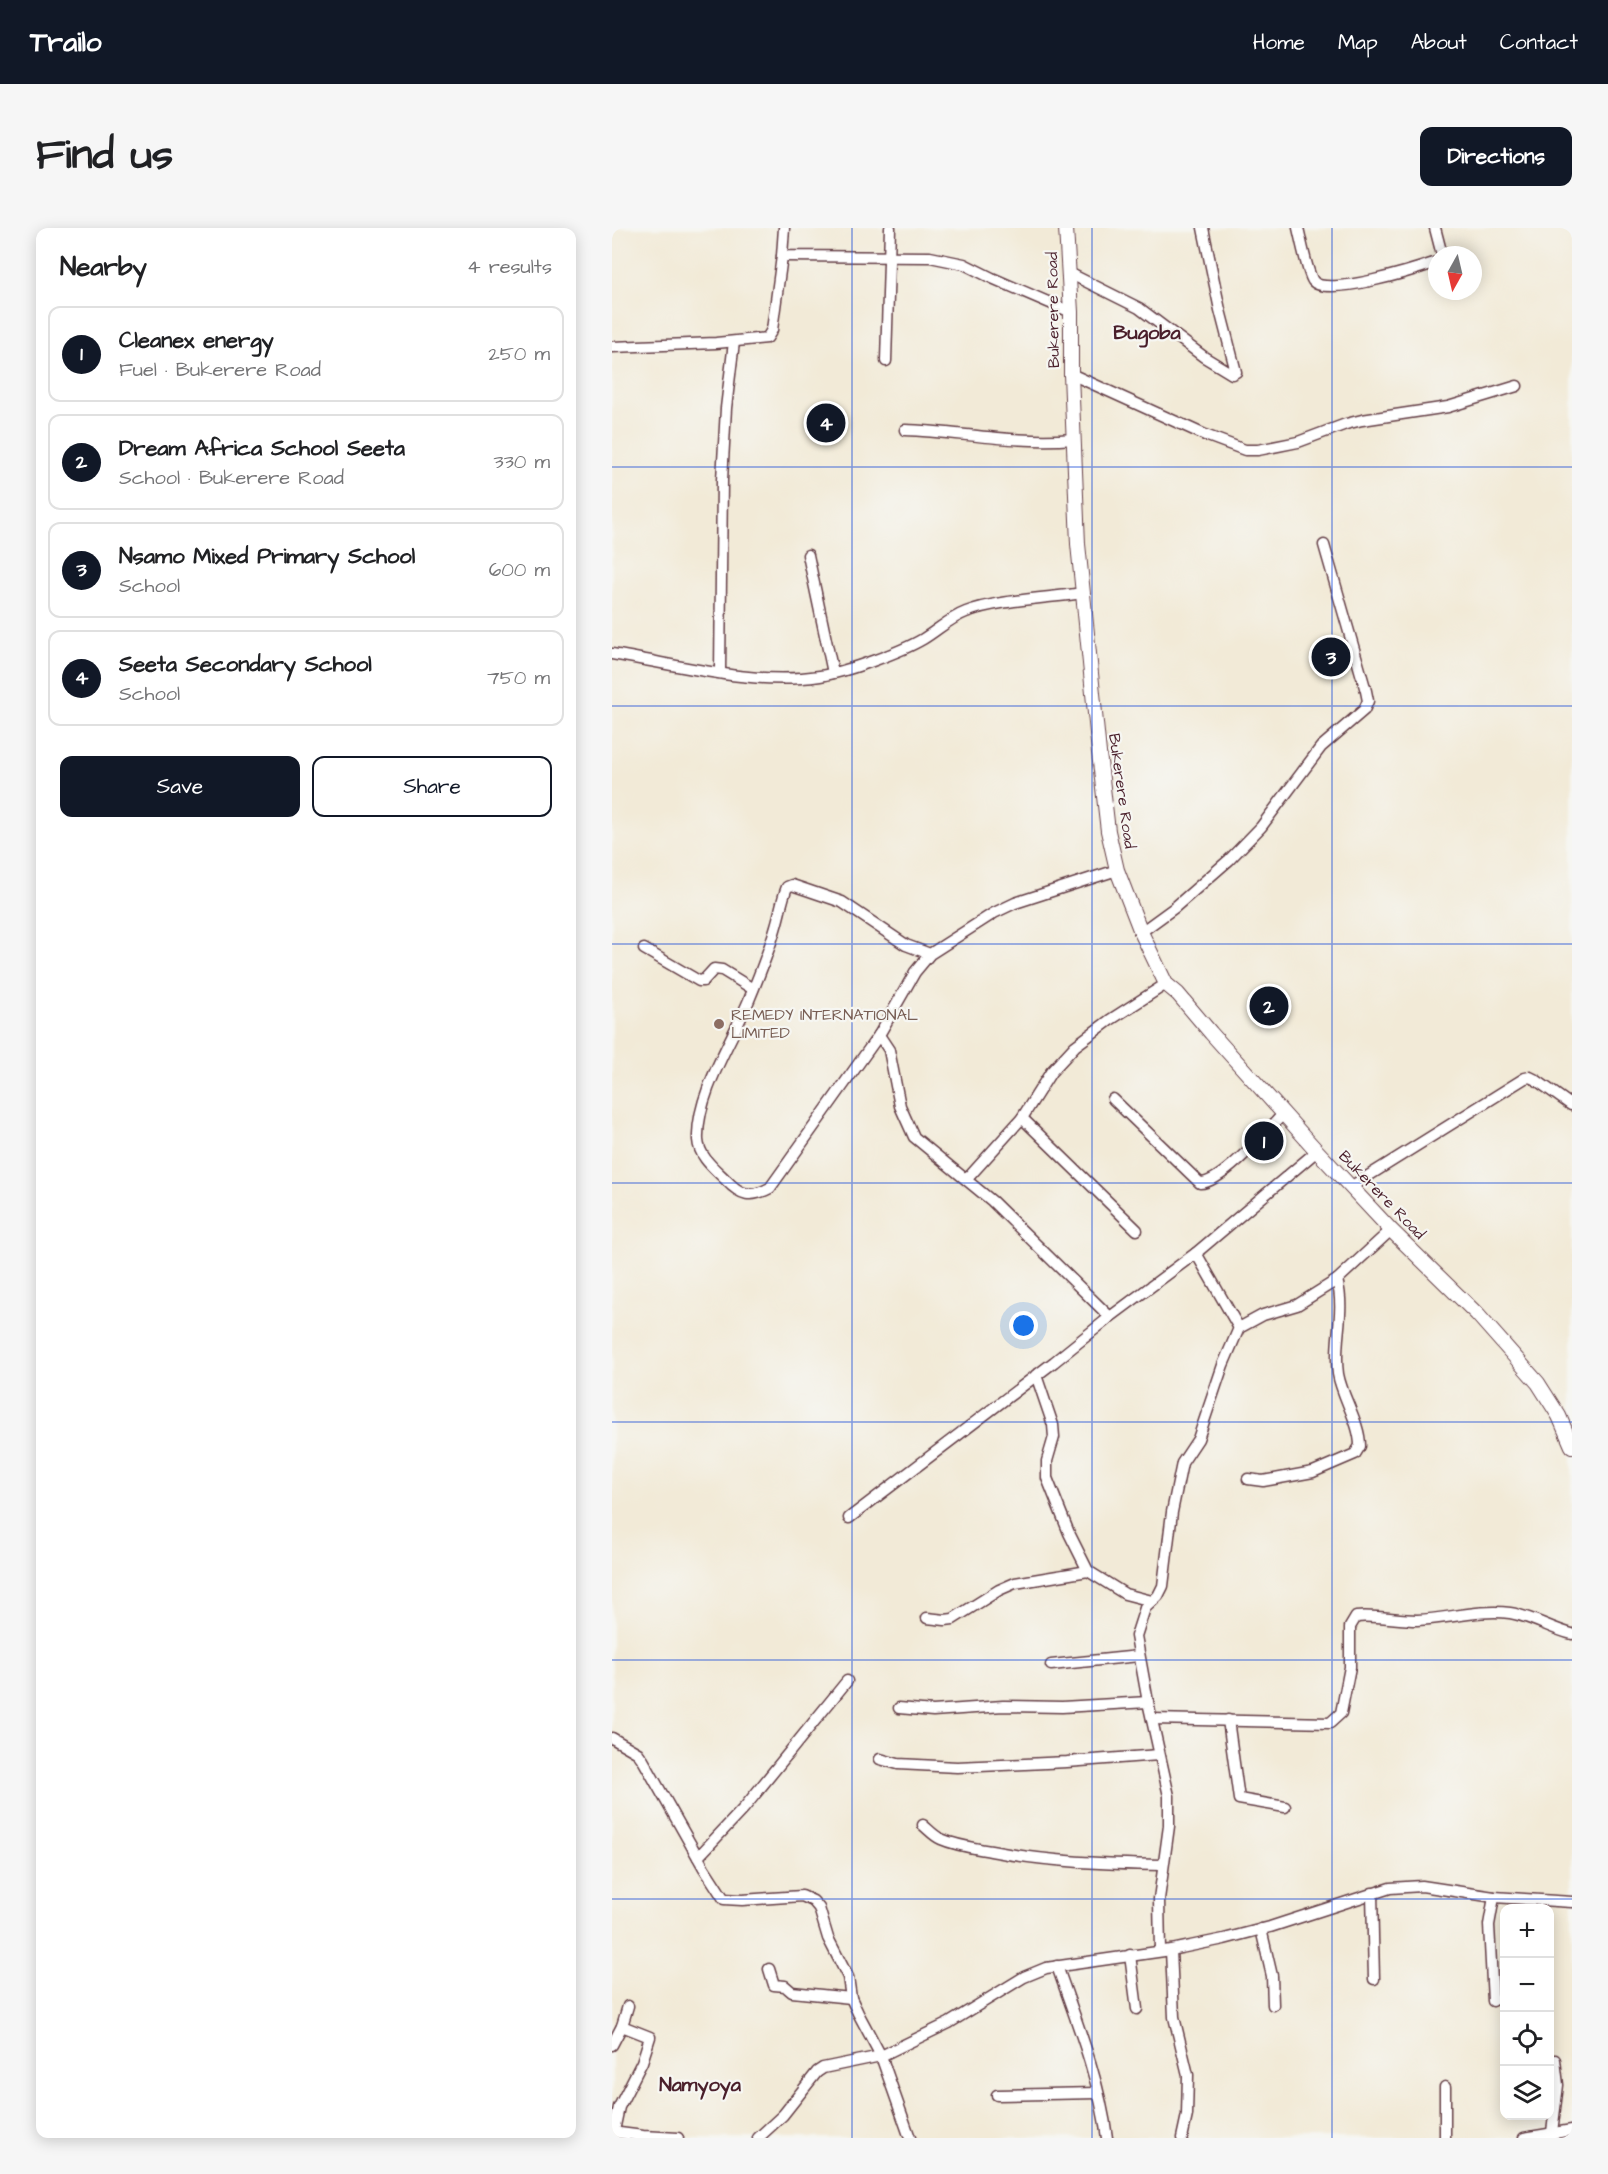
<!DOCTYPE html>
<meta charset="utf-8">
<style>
body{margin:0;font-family:"Architects Daughter",sans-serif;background:#f6f6f6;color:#202124}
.controls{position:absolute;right:18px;bottom:18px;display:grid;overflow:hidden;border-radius:12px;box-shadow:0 3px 15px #0003}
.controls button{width:54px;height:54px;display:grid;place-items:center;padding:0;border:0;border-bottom:2px solid #e0e0e0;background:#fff;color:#202124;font:30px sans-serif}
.compass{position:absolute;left:816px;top:18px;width:54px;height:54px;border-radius:50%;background:#fff;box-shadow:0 3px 15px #0003;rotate:188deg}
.you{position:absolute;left:412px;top:1098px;width:21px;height:21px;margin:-15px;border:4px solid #fff;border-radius:50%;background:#1a73e8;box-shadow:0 0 0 9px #1a73e833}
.badge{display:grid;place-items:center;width:39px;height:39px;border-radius:50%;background:#111827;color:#fff;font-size:20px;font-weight:700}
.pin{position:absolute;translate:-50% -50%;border:3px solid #fff;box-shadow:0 2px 6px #0006}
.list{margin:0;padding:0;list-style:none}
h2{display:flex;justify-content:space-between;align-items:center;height:78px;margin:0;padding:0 24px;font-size:26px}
h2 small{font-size:20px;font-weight:400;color:#757577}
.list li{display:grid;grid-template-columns:39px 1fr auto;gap:18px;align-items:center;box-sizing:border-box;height:96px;margin:0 12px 12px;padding:0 12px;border:2px solid #e0e0e0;border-radius:12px}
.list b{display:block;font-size:22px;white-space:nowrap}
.list p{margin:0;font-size:20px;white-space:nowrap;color:#757577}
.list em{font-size:20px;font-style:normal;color:#757577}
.actions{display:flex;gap:12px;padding:18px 24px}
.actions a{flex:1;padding:14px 0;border:2px solid #111827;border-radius:12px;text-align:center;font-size:21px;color:#111827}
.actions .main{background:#111827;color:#fff}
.icon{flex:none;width:33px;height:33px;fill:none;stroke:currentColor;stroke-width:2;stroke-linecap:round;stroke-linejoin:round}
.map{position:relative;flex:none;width:960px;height:1910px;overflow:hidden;border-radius:12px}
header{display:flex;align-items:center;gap:36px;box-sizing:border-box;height:84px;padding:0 30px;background:#111827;color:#fff}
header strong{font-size:28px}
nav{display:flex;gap:33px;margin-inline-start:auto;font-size:21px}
.intro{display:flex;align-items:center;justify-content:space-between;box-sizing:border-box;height:144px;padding:0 36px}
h1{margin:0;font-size:42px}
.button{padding:15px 27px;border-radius:12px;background:#111827;color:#fff;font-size:21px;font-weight:700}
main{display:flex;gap:36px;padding:0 36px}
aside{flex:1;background:#fff;border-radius:12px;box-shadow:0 3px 15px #0003}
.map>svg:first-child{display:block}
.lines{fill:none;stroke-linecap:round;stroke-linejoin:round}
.street-casing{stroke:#633d45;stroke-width:13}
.secondary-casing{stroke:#633d45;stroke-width:16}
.street{stroke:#fff;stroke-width:10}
.secondary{stroke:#fff;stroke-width:14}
.grid{fill:none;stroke:#1d4ed8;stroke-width:1.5;stroke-opacity:0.55}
.education-dot{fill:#8d6e63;stroke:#f6f6f2;stroke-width:2}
.labels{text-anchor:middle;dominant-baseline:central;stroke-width:4.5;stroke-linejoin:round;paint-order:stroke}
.street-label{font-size:16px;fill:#4a1f2b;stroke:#f6f6f2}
.education-label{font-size:16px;fill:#785e54;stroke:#f6f6f2;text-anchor:start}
.quarter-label{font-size:20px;font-weight:bold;fill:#4a1f2b;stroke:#f6f6f2}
</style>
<header>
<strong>Trailo</strong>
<nav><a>Home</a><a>Map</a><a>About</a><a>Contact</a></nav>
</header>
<div class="intro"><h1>Find us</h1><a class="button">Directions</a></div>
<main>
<aside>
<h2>Nearby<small>4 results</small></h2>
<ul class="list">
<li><span class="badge">1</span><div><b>Cleanex energy</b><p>Fuel · Bukerere Road</p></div><em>250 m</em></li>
<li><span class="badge">2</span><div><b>Dream Africa School Seeta</b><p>School · Bukerere Road</p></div><em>330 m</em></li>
<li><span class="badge">3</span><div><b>Nsamo Mixed Primary School</b><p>School</p></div><em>600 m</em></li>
<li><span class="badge">4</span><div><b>Seeta Secondary School</b><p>School</p></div><em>750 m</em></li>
</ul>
<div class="actions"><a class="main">Save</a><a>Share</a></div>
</aside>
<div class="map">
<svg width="960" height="1910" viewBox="0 0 960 1910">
<rect width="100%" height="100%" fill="#f6f6f2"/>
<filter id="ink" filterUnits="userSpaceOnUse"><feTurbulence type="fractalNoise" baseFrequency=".0167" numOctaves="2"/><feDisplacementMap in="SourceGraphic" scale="12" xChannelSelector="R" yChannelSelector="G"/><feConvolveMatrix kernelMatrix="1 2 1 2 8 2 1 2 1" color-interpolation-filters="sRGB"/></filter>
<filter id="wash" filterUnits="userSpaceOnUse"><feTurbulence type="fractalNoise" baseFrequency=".008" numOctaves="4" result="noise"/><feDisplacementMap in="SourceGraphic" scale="24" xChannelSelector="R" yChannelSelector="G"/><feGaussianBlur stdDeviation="1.35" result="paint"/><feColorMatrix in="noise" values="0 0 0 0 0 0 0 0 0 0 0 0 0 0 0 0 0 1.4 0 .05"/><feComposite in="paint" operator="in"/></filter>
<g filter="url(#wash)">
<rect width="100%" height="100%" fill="#f2ead7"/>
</g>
<g filter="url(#ink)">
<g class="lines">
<defs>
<g id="street">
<path d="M172,0L170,28L318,29L352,36L380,50L459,84"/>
<path d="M686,0C689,12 695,44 701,53C714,70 805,41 825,34"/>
<path d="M823,0L830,27"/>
<path d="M457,45L527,80L592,129L620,146L624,144L608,82L591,0"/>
<path d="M0,119L104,115L155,110L160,102L170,28"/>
<path d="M274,133L278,0"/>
<path d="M459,146L593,207L633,222H646L686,214L734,196L750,192L836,179L905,158"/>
<path d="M293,202C348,204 405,216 461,211"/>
<path d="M196,327L221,445"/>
<path d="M0,426C68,437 140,458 208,448C234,444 289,424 311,411C326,402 338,390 354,384C385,372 437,370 471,365"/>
<path d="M108,444L110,252L114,180L122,114"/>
<path d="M529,704L562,680L617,632L649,599L709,519L752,482L756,473L754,463L712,317"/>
<path d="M32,721L87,753H91L102,741L110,742L141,761"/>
<path d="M318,726L294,717L230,674L180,657L175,659C170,671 168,685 164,698C157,723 147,748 137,772C120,813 84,867 86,912C87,929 103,941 114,952C129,968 139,970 158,960L267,807L303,744L318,726L382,685L403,675L505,642"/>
<path d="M267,807L277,822L288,878L302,909L380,973L498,1089"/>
<path d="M501,871L588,955C609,956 657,901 672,885"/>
<path d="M410,890L525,1002"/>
<path d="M355,951L410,890L439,844L463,818L498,792L554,756"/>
<path d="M740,958L913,850L918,849L924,852L959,877"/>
<path d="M584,1025L627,1100"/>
<path d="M424,1147L441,1197L442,1209L435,1233V1250L457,1305L476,1343"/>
<path d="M636,1251L651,1253L701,1244L743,1226L748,1218C748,1195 730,1169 726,1146C721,1114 734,1085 725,1052"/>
<path d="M237,1290L442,1134L498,1089L584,1025L705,923"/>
<path d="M315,1390L333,1392L341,1391L387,1362L403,1355L476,1343L513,1366L540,1373"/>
<path d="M439,1437L527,1428"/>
<path d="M287,1480L321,1483L391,1478L450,1479L536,1474"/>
<path d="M540,1491L718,1495L729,1485L738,1439V1399L744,1389C764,1387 785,1392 805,1392C836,1391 867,1381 898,1385C919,1388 939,1401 960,1406"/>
<path d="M616,1492L627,1571L673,1579"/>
<path d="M0,1510L26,1525L31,1532L92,1640L112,1671L130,1672L190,1668L201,1673L207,1680L216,1710L236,1749L239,1770L246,1785L269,1828L298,1910"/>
<path d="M268,1531L286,1536L345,1539L455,1534L547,1527"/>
<path d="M311,1597C317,1602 322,1608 329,1611C345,1618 362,1620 379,1623C436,1634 493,1636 551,1637"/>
<path d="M86,1629L132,1580L235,1453"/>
<path d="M760,1665L762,1751"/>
<path d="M649,1701L660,1748L661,1777"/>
<path d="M559,1722L562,1789L576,1847L575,1887L570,1910"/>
<path d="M548,1723L547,1671L557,1598V1568L536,1474L524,1408L533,1380L546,1368L551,1358L560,1284L570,1235L586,1211L611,1137L627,1100L651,1087L685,1077L725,1052L779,1002"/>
<path d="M518,1727L525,1781"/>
<path d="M445,1738C464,1792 488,1853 495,1910"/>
<path d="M157,1741L162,1757L173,1758L180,1764L239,1770"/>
<path d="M881,1773L877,1697L882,1669"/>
<path d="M0,1817L10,1798"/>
<path d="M833,1859V1910"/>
<path d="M385,1867L485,1865"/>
<path d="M2,1903L7,1879L30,1834L38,1809L10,1798L16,1778"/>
<path d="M0,1904L31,1908L66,1910"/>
<path d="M940,1904L946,1857L943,1832"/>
<path d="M146,1910L171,1887L205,1844L211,1840L269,1828L337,1795L412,1749L434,1740L559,1722L612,1711L658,1699L778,1660L810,1658L882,1669L960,1674"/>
<path d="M912,1910L960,1902"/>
</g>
<path id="secondary" d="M454,0L459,84V146L466,316L487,525L496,603L505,642L529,704L554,756L566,766L599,805L705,923L779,1002L865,1086L926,1155L947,1188L960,1218"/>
</defs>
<use href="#street" class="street-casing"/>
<use href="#secondary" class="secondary-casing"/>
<use href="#street" class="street"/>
<use href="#secondary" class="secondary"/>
</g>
</g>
<path class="grid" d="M240,0V1910M480,0V1910M720,0V1910M0,239H960M0,478H960M0,716H960M0,955H960M0,1194H960M0,1432H960M0,1671H960"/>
<circle class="education-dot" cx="107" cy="796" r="6"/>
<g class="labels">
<g class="street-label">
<text transform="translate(441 82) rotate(-91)">Bukerere Road</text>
<text transform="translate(510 563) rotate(82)">Bukerere Road</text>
<text transform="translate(770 967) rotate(46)">Bukerere Road</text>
</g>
<g class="education-label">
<text x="119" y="787">REMEDY INTERNATIONAL<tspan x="119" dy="18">LIMITED</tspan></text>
</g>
<g class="quarter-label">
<text x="535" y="105">Bugoba</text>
<text x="88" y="1857">Namyoya</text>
</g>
</g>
</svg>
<div class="controls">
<button>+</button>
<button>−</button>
<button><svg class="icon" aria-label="locate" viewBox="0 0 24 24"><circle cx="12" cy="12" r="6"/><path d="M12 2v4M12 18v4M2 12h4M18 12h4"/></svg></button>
<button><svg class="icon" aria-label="layers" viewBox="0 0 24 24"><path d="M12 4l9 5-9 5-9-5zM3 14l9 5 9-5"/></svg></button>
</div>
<svg class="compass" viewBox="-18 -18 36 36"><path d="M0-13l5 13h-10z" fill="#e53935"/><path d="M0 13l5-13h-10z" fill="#757577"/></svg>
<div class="you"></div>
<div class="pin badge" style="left:652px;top:913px">1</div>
<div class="pin badge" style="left:657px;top:778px">2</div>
<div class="pin badge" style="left:719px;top:429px">3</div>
<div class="pin badge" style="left:214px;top:195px">4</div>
</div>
</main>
